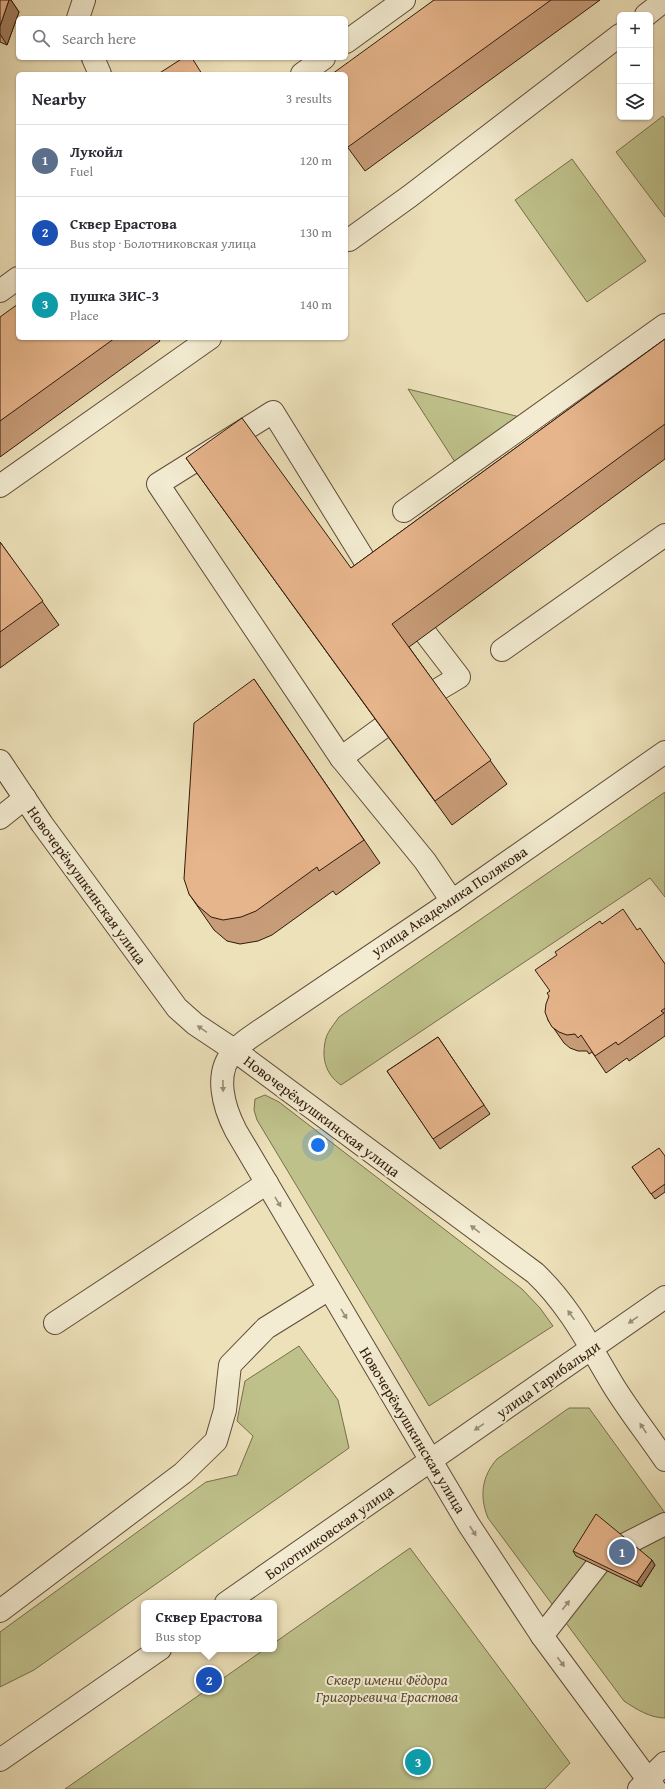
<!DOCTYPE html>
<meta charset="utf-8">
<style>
body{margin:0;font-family:"Gentium Book Plus",serif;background:#f7f7f7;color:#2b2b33}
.controls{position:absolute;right:12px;top:12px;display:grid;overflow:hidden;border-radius:6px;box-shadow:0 1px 3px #0004}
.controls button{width:36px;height:36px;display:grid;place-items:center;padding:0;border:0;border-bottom:1px solid #e1e1e2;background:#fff;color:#2b2b33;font:20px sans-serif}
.you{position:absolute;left:318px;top:1145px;width:14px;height:14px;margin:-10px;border:3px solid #fff;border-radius:50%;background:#1a73e8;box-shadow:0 0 0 6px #1a73e833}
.badge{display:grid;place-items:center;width:26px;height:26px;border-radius:50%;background:#8f2418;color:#fff;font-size:13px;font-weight:700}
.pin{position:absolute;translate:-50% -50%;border:2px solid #fff;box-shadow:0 1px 4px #0006}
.popup{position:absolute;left:141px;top:1600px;width:136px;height:52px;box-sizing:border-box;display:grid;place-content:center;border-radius:6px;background:#fff;filter:drop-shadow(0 1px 3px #0005);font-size:13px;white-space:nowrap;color:#7c7c81}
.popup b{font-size:15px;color:#2b2b33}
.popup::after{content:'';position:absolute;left:50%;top:100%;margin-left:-8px;border:8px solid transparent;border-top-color:#fff}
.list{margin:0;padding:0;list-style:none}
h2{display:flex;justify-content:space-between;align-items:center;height:52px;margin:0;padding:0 16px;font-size:17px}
h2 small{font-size:13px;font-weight:400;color:#7c7c81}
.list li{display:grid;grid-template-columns:26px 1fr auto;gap:12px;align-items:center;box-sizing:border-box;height:72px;padding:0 16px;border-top:1px solid #e1e1e2}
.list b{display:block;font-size:15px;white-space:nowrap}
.list p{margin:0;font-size:13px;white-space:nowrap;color:#7c7c81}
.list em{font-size:13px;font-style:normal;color:#7c7c81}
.icon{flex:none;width:22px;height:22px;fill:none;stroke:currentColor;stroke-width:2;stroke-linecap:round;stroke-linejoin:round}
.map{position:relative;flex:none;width:665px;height:1789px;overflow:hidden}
.search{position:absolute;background:#fff;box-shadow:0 1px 3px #0004;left:16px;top:16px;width:332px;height:44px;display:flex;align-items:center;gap:10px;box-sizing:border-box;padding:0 14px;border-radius:6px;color:#7c7c81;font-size:15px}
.panel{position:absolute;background:#fff;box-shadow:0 1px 3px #0004;left:16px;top:72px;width:332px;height:268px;border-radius:6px}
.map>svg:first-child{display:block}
.green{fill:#bfc18b;stroke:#786e4c}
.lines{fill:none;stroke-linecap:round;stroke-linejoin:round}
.minor-casing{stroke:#5f4c38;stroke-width:24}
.minor{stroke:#f3ecd2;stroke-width:22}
.wall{fill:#c79c78;stroke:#301a0c}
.shaded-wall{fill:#a27f62;stroke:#301a0c}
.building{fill:#e7b58c;stroke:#301a0c}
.oneway{fill:#9b8e79}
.labels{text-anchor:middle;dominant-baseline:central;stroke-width:4;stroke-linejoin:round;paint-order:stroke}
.street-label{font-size:15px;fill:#301a0c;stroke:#f3ecd2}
.park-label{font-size:15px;font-style:italic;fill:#5b4c32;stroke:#f3ecd2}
</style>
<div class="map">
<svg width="665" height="1789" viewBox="0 0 665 1789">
<rect width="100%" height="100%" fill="#ede1ba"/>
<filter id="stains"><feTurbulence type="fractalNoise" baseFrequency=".005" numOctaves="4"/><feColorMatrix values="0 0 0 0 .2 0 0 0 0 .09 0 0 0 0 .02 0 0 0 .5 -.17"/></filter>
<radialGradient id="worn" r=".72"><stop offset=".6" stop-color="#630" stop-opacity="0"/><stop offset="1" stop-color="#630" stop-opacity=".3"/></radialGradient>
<g class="green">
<path d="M663,116L665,119V217L616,152Z"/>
<path d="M572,159L646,261L587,302L515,200Z"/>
<path d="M408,389L520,417L455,462Z"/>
<path d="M665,792V897L650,878L341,1085C325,1074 321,1057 326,1038C328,1031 335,1023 339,1017Z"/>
<path d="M265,1095L279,1102L522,1289L540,1308L553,1326L429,1406L257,1120L254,1110L255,1099Z"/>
<path d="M299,1346L338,1400L349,1448L34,1670L0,1687V1632L206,1482L237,1475L253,1436L237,1421L245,1381Z"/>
<path d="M569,1408H589L665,1513V1718C650,1718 636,1709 624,1701L488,1518C479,1496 482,1476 497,1459Z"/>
<path d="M410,1548L570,1763L545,1789H65L265,1649H274V1643Z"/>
</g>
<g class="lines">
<defs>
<g id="minor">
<path d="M646,15L665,0"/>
<path d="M78,18L84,0"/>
<path d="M346,42L404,0"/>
<path d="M93,58L100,74"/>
<path d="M302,74L324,58"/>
<path d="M349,240L410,196L620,35"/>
<path d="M0,291L18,278"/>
<path d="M0,486L210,338"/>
<path d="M404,511L665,325"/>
<path d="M381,582L370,569L273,412L158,484L341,758L425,861L452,901"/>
<path d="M426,634L459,677L439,689"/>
<path d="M502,650L665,535"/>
<path d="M341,758L382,728"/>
<path d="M0,761L42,824L177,1008L195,1024L234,1050L535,1273C569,1305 589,1345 613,1385C629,1411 648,1435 665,1460"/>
<path d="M0,818L25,798"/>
<path d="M55,1323L267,1183"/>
<path d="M226,1603L665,1297"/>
<path d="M0,1611L183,1473L216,1441L225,1410L230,1365L266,1328L329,1289"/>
<path d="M542,1636L606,1554L665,1524"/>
<path d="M0,1760L160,1649"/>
<path d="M639,1789L665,1763"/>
<path d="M655,1789L542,1636L469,1525L236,1131C224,1108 213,1073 234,1051C241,1043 252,1036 261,1030L452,901L665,752"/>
</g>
</defs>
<use href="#minor" class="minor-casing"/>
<use href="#minor" class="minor"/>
</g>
<g class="wall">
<path d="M0,0H11L19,12L7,45L0,42Z"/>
<path d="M434,0H600L365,171L346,145V74Z"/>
<path d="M0,317L18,338H158L160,341L0,457Z"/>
<path d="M665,339V459L409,647L507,784L452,825L186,458L351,568Z"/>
<path d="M0,542L59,625L0,668Z"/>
<path d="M254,679L380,863L336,895L333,891L272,935L258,941L240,944L227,941L214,930L189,894Z"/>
<path d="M602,924L638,930L665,964V1036L629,1061L627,1058L606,1073L592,1052L589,1054L587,1051H578L570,1048L564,1043L548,1020L550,991Z"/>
<path d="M438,1037L490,1114L440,1149L387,1071Z"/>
<path d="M665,1156V1192L655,1199L632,1167Z"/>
<path d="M573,1551L655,1565L641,1587L576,1556Z"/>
</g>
<g class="shaded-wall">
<path d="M9,0H11L19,12L7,45L0,34V26Z"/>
<path d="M652,1560L655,1565L641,1587L637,1582Z"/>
</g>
<g class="building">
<path d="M0,0H9L0,26Z"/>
<path d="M434,0H551L348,147L346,144V74H332Z"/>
<path d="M183,58H192L202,74H158Z"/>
<path d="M18,304V338H115L0,421V317Z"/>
<path d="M665,339V424L392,624L491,760L435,801L186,458L242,418L351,568Z"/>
<path d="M0,542L43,601L0,632Z"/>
<path d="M254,679L364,840L319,871L317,867L256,911L241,917L223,920L211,917L198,906L189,894L184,879L194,723Z"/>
<path d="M623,909L637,930L640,928L665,964V1008L661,1011L664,1013L618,1045L616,1042L595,1056L581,1035L578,1038L575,1034L567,1035L559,1032L552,1027L548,1020L545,1012L546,1004L549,996L547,993L550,991L535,970L557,955L555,952L600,921L602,924Z"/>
<path d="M438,1037L484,1105L433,1139L387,1071Z"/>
<path d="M659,1148L665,1156V1184L651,1194L632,1167Z"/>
<path d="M596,1514L652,1560L637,1582L573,1551Z"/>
</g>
<defs><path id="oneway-solid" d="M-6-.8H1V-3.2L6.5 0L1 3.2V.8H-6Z"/></defs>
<g class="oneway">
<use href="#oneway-solid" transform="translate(202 1029) rotate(-146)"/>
<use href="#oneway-solid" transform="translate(223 1086) rotate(89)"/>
<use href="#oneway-solid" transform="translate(278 1202) rotate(59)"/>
<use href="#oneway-solid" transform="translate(475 1229) rotate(-143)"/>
<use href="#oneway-solid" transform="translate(344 1314) rotate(59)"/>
<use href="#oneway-solid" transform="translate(571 1315) rotate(-125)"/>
<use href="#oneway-solid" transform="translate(633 1320) rotate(145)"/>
<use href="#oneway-solid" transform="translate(479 1427) rotate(145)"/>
<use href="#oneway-solid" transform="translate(643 1428) rotate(-124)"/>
<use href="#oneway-solid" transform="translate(473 1531) rotate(57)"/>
<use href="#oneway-solid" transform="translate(566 1605) rotate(-52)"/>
<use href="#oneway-solid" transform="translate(561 1662) rotate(53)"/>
</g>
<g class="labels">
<g class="street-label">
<text transform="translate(87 885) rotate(54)">Новочерёмушкинская улица</text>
<text transform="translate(449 901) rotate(-34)">улица Академика Полякова</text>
<text transform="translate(322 1116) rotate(37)">Новочерёмушкинская улица</text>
<text transform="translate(548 1379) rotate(-35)">улица Гарибальди</text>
<text transform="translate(413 1430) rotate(59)">Новочерёмушкинская улица</text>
<text transform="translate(329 1532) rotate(-35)">Болотниковская улица</text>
</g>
<g class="park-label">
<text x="387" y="1679">Сквер имени Фёдора<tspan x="387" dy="17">Григорьевича Ерастова</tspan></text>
</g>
</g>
<rect width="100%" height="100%" filter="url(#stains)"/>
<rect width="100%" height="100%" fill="url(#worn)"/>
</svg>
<div class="controls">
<button>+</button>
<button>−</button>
<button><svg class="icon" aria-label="layers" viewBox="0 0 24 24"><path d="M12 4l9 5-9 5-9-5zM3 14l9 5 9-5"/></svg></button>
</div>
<div class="you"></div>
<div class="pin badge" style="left:622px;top:1552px;background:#5c6f8a">1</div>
<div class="pin badge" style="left:209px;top:1680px;background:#1a4fb4">2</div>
<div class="popup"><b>Сквер Ерастова</b>Bus stop</div>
<div class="pin badge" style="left:418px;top:1762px;background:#0f9aa8">3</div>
<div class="search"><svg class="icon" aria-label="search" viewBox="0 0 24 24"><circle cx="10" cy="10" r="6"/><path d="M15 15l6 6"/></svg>Search here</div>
<section class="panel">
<h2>Nearby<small>3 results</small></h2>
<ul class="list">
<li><span class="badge" style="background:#5c6f8a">1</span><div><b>Лукойл</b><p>Fuel</p></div><em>120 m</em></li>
<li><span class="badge" style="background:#1a4fb4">2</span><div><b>Сквер Ерастова</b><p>Bus stop · Болотниковская улица</p></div><em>130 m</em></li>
<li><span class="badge" style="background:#0f9aa8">3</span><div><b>пушка ЗИС-3</b><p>Place</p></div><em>140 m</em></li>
</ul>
</section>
</div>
